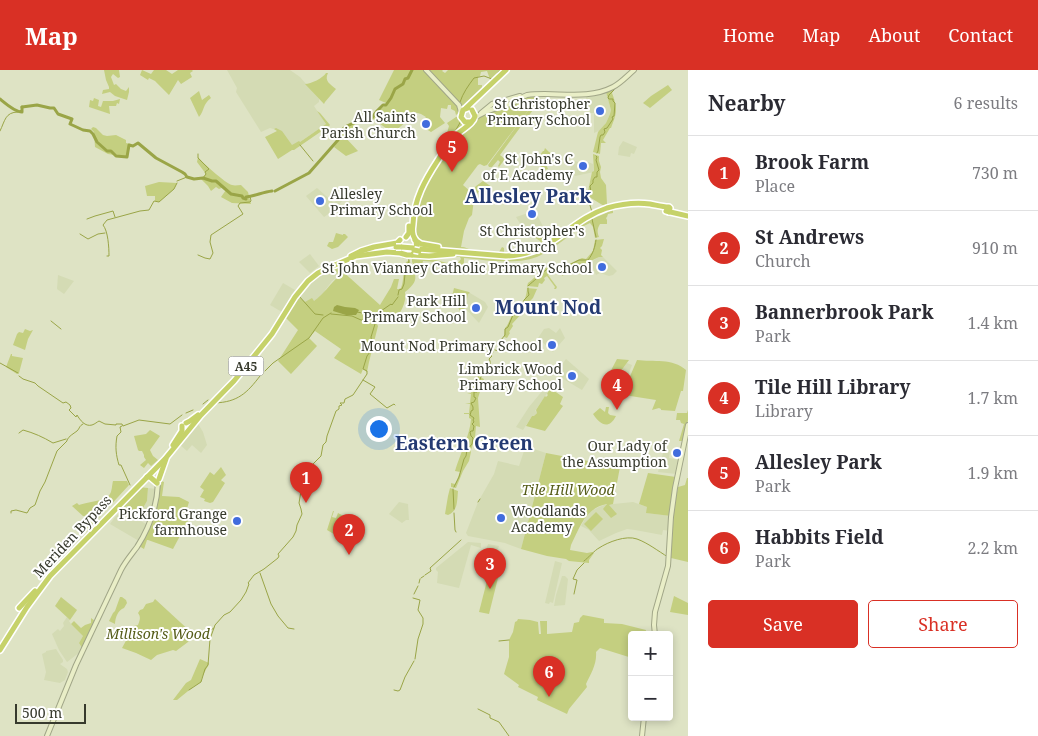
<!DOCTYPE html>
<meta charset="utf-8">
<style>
body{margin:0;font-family:"Noto Serif",serif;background:#f2f2f3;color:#2b2b33}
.controls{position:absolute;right:15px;bottom:15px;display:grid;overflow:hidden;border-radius:5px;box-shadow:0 2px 8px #0003}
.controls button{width:45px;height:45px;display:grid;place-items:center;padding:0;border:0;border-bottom:1px solid #e1e1e2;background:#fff;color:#2b2b33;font:25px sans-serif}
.scale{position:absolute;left:15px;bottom:12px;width:71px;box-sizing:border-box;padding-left:5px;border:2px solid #373a2d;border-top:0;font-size:14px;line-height:18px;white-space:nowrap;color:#373a2d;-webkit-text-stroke:4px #fff;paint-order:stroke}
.you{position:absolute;left:378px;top:358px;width:18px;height:18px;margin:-12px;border:4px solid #fff;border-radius:50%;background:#1a73e8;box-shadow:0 0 0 8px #1a73e833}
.badge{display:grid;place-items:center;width:32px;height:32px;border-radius:50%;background:#d93025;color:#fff;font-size:16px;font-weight:700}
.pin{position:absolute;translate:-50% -41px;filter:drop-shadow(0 1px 2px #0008)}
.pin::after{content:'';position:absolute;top:26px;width:18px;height:15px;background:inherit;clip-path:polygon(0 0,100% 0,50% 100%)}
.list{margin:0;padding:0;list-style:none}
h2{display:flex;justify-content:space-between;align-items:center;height:65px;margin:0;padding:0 20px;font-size:21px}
h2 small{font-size:16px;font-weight:400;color:#7c7c81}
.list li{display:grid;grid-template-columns:32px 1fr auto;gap:15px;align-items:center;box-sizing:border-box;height:75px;padding:0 20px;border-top:1px solid #e1e1e2}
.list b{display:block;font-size:19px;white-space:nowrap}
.list p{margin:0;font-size:16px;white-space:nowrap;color:#7c7c81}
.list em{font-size:16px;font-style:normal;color:#7c7c81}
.actions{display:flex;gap:10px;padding:15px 20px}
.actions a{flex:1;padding:11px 0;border:1px solid #d93025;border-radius:5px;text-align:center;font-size:18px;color:#d93025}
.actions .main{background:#d93025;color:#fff}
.map{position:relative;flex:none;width:688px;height:666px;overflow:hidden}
header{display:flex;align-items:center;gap:30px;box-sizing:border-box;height:70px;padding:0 25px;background:#d93025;color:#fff}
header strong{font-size:24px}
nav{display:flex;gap:28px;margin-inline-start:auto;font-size:18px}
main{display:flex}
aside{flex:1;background:#fff}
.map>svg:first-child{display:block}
.built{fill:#d4dbb4}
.green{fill:#c4cf80}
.water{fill:#9aa547}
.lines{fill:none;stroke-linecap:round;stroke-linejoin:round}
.stream{stroke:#9aa547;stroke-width:1}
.river{stroke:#9aa547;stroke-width:3}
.secondary-casing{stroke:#a1a688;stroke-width:6}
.trunk-casing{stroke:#fff;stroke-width:8}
.secondary{stroke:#e9eec7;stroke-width:4}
.trunk{stroke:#c6d26a;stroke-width:5}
.trunk-bridge-casing{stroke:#fff;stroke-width:8;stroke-linecap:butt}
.trunk-bridge{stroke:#c6d26a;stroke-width:5}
.poi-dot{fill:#416cdd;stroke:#fff;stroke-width:2}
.labels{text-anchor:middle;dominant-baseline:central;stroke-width:4;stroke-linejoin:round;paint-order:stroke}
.shield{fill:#fff;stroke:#73756c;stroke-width:1}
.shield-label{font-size:12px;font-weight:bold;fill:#373a2d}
.poi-label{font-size:14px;fill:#373a2d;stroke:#fff;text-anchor:end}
.park-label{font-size:14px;font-style:italic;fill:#555c18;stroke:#fff}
.street-label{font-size:14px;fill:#373a2d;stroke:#fff}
.district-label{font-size:19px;font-weight:bold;fill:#243a72;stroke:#fff}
</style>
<header>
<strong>Map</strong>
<nav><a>Home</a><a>Map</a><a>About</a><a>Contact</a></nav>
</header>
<main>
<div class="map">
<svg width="688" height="666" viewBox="0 0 688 666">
<rect width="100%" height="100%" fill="#dee3c4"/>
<g class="built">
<path d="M227,0H290L300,7L319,29V32L314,36L326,54L291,78L280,61L270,58L261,62L236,22L237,18Z"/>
<path d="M606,22L611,40L610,44L606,53L601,60L594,63V43H590V39H587L586,27L588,25Z"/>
<path d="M623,71L637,77L634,84L631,83L630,87L618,85L619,77Z"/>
<path d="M575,91L582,93L588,92L593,94L594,102L575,106L570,99Z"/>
<path d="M317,118L334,133L340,126L344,129L334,140L324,147L306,126Z"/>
<path d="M528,143L530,148L537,145L545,160L528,163L524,160L516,147Z"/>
<path d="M310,184L319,196L310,203L299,192Z"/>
<path d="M599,187H603L617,201L613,205L609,206L600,203L596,205L593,198V193L591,192Z"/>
<path d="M328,199L335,201L339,206L332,211L320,227L314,231L305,233L298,226L314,208Z"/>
<path d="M58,205L74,211L64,224L57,219Z"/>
<path d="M283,213L295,220L282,242L270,235Z"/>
<path d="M468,223H470L485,232L488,237L479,253L463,236L466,232Z"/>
<path d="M549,258L556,263L560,258L565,268L553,282L538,268L544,259Z"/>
<path d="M566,289L589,309L582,320L555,304Z"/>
<path d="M627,293L632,295L624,316H622L617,312L621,301Z"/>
<path d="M543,320L548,322L535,341L537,342L534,347L532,346L523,360L516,357L529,337Z"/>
<path d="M197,352L203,362L207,375L201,383L192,375L187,381L179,374Z"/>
<path d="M528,377L546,383L521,479L505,473L468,466L466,463L478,432L494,404L498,391L519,396L524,381L527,380Z"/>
<path d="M664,379L670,380L669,388L679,390L676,404L658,402Z"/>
<path d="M148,418L157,419L150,450L140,445L137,449L148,455L139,471L110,454L115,447L126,436L139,445L147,431Z"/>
<path d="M399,432L408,434L409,450H406L402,453L389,444Z"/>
<path d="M633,432L647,437V443L671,446L670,461L663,460L662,465L635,460L627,459L616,463L599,471L589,460L581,456L588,443L599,437L604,435Z"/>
<path d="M468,472L481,473V478L471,475L459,518L437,513L438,502L436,500V498Z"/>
<path d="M488,474L499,476L493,492L483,490Z"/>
<path d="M555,491L562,493L553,533L550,532L549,534L545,533Z"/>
<path d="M562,506H565L568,509L565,535L554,536L556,525Z"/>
<path d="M67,547L70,550L69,551L71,554L83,566L79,573L81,577L80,582L67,592L59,580L52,564L58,559L60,561L64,556L63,553Z"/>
<path d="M56,579L63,590V592L60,594L67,599L68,602L65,610L60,613L44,610L46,602L42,584L46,582V581Z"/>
</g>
<g class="green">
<path d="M104,0H119L120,7L118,8L113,4L111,7L114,15L116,14L121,19L126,21L129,17V22L127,30L115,26L110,22L102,24L103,20L109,19V17L106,10Z"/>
<path d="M142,0L151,4L154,0H166L172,4L178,0H192L193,1L190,3L192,7L181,14L178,10L169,25L155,11L149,8L148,10L140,5Z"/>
<path d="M394,0H425L458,36L460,42L456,45L455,41L451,39V35H448L447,39L441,38L440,47L445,53L431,62L420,55L426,47L421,44L414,42V41L408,50L393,63L370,47H372L374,44L386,35V33L379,30Z"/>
<path d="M428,0H443L442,1L445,3L448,0H505L491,12L487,1L481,2L480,6L478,7V15H482V22L474,30L471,28L466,37L460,34Z"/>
<path d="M326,3H328C324,11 330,14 336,19L325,32L324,34L305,14C311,14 323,8 326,3Z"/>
<path d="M668,15L672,20L650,38L643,33L651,26Z"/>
<path d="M614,19L612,23C618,39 617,43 611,58H610L603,70L606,73H601L600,84L593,82L598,62L606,53L610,44L611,40L606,22Z"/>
<path d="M199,21L202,30L209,25L211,28C202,35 205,40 199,47L190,28Z"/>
<path d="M535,26L534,29L536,30L487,95L484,96L480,94L478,95L463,115L471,122L476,116L483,111L492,117L491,123L499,124L502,123L503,129L490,128L479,121L474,129L472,145L469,148L464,161L461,177C466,177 468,179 473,181C482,183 491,181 499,182L502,177L504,178V183C519,183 527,181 541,174L540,171L528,163C533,159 541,156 546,161L547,166H545L543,163H539L538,165L546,172L548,169L547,166H550L553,170L541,178L508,185L459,180L418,172L414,163V150L420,122L453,70L479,48L487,42L526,27Z"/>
<path d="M94,28L99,30L98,36L101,37L103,31H113L120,29L119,34L117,33L116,36H109L110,44L89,37L90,30L93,31Z"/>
<path d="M530,38L533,40L500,85L505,89L499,97L498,96L500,92L498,90L492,97H489L488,95Z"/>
<path d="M317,41L320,43L330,55L329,56L294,80H292L278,89L265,67L277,61L274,59L276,58L282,61L292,75L299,71L300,72L326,54Z"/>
<path d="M456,47H458L462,52V56L449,67L440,79L436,75L440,68H444L447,63L449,56L447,53Z"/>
<path d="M354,53L357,59L345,67L358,81L346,86L334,77L339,70L335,65Z"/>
<path d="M93,57L96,58L103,65L107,66L116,65L126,70V73L131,74L127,87L108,84L95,77L94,62L91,59Z"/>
<path d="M545,78L549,82L558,86L552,91L550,88V86L546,84L542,86L548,99L545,100C540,95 538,94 531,94V90L539,86L543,81H544Z"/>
<path d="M593,84L599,86V91L601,97L600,102L601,108L606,115L607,134H612L604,136L591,128L587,126L592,102L594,101Z"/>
<path d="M198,87C203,93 225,113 232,115C235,116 238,115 241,115L248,122L251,134L232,133L221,127L226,120L224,117L219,119L216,117L211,121L208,116L201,109L206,104L197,92Z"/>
<path d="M159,112L177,113L174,119L159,132L155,131V126H147L145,116Z"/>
<path d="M613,140V143L608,144L607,147L606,148L607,150V154H600C597,159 597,162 599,167L595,168L593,157L590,153C572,161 559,176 541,185C520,196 487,190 464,188V193L462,197L464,200V202L461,199L454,195L457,194L461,189L460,187L450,186L428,188L447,193L446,195L435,192L423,191L422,195L415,197L412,192V186L450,185L510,189L522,188L540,182L547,178L585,152Z"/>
<path d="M336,163L343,165V164H345L348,167L338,177L332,179L327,176L329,172H333Z"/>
<path d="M604,169L602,176L600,178L602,180L601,185L603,187H599L572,200L564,203L563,206L558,202L556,204L553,202L548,205L557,217L556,219H554L555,217L547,206L544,208L545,210L542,214L539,213L538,217L527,216L528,213C541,204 544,191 564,198L565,196L582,188L586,189L593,181L595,170Z"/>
<path d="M403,185L408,186C412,202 424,208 405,222C407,233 400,243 394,252L384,242L376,246V252L378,256L369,292L367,302L363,299L361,304L334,288L341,279L315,261L309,268L317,276L291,304L278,291L298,260L285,247L298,226L305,232L312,228L314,231C324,224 330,214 339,206L336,201L329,199L337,195L340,199L380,235L391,217L394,209H399L397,219H399L401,218C404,210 403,200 406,192L408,191V189L402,188Z"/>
<path d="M454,218L469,222L470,223L468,224L467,229L463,236L465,239L460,241L456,234L451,231Z"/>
<path d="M527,218L537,219L533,228L522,239L524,241L512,254L513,256L509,262L510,263L507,268L504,267L505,258C508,255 509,251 511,247C513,243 517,241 520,238C524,233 527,224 527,218Z"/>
<path d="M25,259L30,261L33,260L28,269L25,280L13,275L17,264L19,262L23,263Z"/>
<path d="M11,284H12V286L23,288L19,303L17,304L6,297Z"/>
<path d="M617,289L629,290L621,301L619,307L614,305L608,306Z"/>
<path d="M637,290C653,292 673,288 686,300L683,321H681L675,341L661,340V339L659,338L652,340L656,330L624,325L628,311Z"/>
<path d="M478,306L484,309L478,328L480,357L476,356L475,368L471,380V382L469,391L463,401L456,418L451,417V413L455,414L457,410L460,402L455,401C460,384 470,365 471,349L469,348V344H464V343H469L470,334L465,333H470L471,324L467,323H471L474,315L470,312L475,314Z"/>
<path d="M550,318L563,327L560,334L563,336L545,361L526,356L532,346H534L537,343L536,340L545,326L546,327L548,325L547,324Z"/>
<path d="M606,337H609L608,343L610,345L616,346C609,360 600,355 593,344L600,338L605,342Z"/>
<path d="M688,340V350L683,371H679L684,354L681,353L680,350H676L677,343H687Z"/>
<path d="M150,360L160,366L150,380L153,386L158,390L151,396L148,393L144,398L140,395L146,390L144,387V385L142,381H139L138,380L134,366L146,364Z"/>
<path d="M546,383L620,397L613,434L609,435L617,444L611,448L603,439L607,434C585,438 580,457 571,475L570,480L587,483L592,482L594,483L589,490V493L569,491L566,489L547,486L521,479Z"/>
<path d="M221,397L226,405L221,410L225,413L213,432L210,433L204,431L205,429L200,427L204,420L200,417L210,402L214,405Z"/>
<path d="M648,403L676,407L671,446L646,443L647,437L639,434Z"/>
<path d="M687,408H688V492L671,488L674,439L678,417L685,415Z"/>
<path d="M113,411H127L129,415L86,462L82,459L89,447L83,446L72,436L77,433L79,435C87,432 106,431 110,424C112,421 112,415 113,411Z"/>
<path d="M161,411L164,412L162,426L179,427L189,432L186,442L190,444V447L173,479L148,470H147L144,479L139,476C146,464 153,453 156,440C159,431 159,421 160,412Z"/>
<path d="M139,417L148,418L147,431L139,445L127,436L125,437L122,435Z"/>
<path d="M450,418L458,421C457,431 458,441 448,445L445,444L448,426Z"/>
<path d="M333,441H334L332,447L336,448L338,443L357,453L353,461L358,464L357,465L345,458L339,467L327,460Z"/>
<path d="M596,442L603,449L591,461L584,454Z"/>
<path d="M491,495L501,496L489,544L479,542Z"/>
<path d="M674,526L688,533V545L670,542Z"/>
<path d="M61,527L77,540L70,550L55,536Z"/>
<path d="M120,527H122L126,530L127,533L124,538C118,540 115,548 115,554L109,551L113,543L115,541Z"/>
<path d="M155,529L193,564L188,572L176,581L173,580L157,585L151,590L136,583L122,578L134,556L138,555C140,550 141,547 138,543L140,540L143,539L146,534L153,532Z"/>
<path d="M583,545L604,549V553L622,554L646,560L645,565H632V588L600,578L596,582C597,594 591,603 586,614L587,617L569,639L567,644L537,630L538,627L518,617L519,615L504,604L509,587V570L513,562L515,552L517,551L518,549L530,550L538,552L539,564H541L540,551H547V564L572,562L574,553L579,552L580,548Z"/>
<path d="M91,548L95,551L82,578L79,573L83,566L71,554L74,551L81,558L85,555L91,553Z"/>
<path d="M200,589L209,593C208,598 202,604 201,612L193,617L177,630H173L186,613L191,610Z"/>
</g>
<path class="water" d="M337,235L345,237L355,238L359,240L356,245H346L333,241L334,237Z"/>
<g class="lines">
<g class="stream">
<path d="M498,4V2L501,0"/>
<path d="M460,32C463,23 468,16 474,8L484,6L492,9"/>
<path d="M458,36L459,42"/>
<path d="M0,61C5,51 5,42 18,42"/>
<path d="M453,65L461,51"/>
<path d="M300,75L313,91"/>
<path d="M597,83L598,81L600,67L601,65H603L605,62L604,59L607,58L613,49L612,47L614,46L615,33L613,31V29H609L608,28L609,25L614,20V18"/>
<path d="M198,84V88L209,99L205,102L206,104L203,108"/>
<path d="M177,111L187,107"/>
<path d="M589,127L591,122L590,116L593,113V110L595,107H597V102L599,100L596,90L597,87L596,86"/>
<path d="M589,129V132L592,142"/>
<path d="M87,149L95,146L113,141L115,147"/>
<path d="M592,149L596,167"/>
<path d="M80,164L88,169L98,164L105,163"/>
<path d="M198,185L205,188L210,189L213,183L210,172L211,165L243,144L238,136L240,133L250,132L251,131L250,126"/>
<path d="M107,186H109C109,177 108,161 103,155L107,150L140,141L149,140L154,131L159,132L174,119L177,113"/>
<path d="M406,200V194L408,193"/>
<path d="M528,216C531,213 534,211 537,208C545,198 553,196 565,200L567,196L579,190H588C593,184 595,177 596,170"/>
<path d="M398,225L399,220L402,219L404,214L405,204L408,199L409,190"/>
<path d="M299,226L315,244L323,245"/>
<path d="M357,242L378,246L381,241L391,234L392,235L398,227"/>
<path d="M331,244L352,246L361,250H364L369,245"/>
<path d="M51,251L61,259"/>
<path d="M495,280L499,281L501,279L500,277L503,274L501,270L505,265V259L508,257L513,245C516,242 518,240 522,237L524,230L529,225L528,221V218"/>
<path d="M0,293L18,303"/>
<path d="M265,301L273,293L309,268L323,248L331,243"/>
<path d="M482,304L485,300H487L485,297L487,296V293L490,294V291L489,289L492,286L491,285L493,282"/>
<path d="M19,306L23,309L35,313L38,316L63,333L66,332L70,335L71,338L69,340L76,347L77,345C80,350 85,357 92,355C95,354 97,352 99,351L105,354L116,355V354H122L123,356L139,350L170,354L182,345"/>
<path d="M363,310L375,317L370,324L387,338L394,334L395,335"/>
<path d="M215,333C238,332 247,323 260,306"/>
<path d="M203,334L208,330"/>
<path d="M186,343L193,340"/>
<path d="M122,356L120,357L121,362L117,366C115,377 116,385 119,395H121L130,415"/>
<path d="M19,363L23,360C34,363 43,367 53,373L66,369"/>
<path d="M454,417L459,407L464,389L466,386L467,380L472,374L473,368L471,366L470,362L471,361H473L474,356L472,354L474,352L473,350L474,348L470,345L471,342V341L473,340V337L471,333L474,332L476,328L474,327V322H477L476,319L479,316L478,314L481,307"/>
<path d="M453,419L454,439"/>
<path d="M478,432L480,429"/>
<path d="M11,443V441L16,440L27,443L30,438L35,435L40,421L45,412L57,381L67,371V370C69,366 73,364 77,361C80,358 79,356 83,354"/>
<path d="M454,443L455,460L456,462"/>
<path d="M584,491C588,488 595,480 599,478C608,472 626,465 637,469C648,473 658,481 668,487"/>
<path d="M260,503L271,534L278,546L288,558L294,559"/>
<path d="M425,505L431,501L430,498L461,470"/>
<path d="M421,508L424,506"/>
<path d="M419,513L420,509"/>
<path d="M414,524L418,516"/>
<path d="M574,524L577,510L573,509L577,500L584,493"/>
<path d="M413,528L420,530L418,540L423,548V554L418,569L415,589"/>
<path d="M206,563L214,558"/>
<path d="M499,571L509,570"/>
<path d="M189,620L201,612L205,599L208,595L210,569L215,555L224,545L230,542L241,530L246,522L249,514L248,513L254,505L264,499L278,488L279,486L278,484L293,467L296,461L297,455L302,444L301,439L299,433L302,415L306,408L305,403L313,394L321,386L323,375L326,372L327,366L336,341L339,339V336L342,335L340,333H344L345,329L353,325L367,304V301L363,299L367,286L370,282L372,274L371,267L375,254L373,251V245"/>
<path d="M394,620L398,621L400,620L405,607L414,591"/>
<path d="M478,639L490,645V648L499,652L509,666"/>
</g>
<g class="river">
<path d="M0,29C6,34 15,42 22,42V37"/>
<path d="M22,37L37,35L50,38H54L58,44L72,49L70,54L83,60L90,61L93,64L97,72L107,81H111L116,86L127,87L129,75L133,76L138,73L156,88L182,102L185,104L187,107L194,109L203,108L212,111H216L231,124L242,126L243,128L246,129V127C255,126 263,122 272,121"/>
<path d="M371,49L377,41L383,35H386L391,28L395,19L403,14L405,9L408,8L412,0"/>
<path d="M275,121L309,103L338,70L335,65L347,56L366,47"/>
</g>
<defs>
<g id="secondary">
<path d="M426,0L459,35L461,42"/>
<path d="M481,43L492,34L520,26"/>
<path d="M475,48C486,39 500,38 513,33C518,31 521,27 527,25C555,21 586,31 613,17C621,13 627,6 634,0"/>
<path d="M655,565L654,555L655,542L668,496L671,447L675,418L688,355"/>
<path d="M47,666L76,595L121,500C125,492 131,485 137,477C150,457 157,436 158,413"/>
<path d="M642,666L644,647"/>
</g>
<g id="trunk">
<path d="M466,38L506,0"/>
<path d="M468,38L463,40L461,47L465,52H471"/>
<path d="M666,141L688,146"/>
<path d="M406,167L409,163V156"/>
<path d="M415,169C412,165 412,160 413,154C414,129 425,110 438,90C443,82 448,74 454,67C460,60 473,55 475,46L472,40"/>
<path d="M415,170L421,174L438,177"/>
<path d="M401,177L414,178"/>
<path d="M419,179L506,186C552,185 568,151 607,138C621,134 635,132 650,134C656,135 662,137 669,137L670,138L669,142"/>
<path d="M412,185L429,186L453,184"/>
<path d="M351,186L361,181L374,177L397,173L400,170"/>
<path d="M186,353L190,351L198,345"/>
<path d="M173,375L182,361V356"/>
<path d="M147,407H150L157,413"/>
<path d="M159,409L166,389"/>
<path d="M19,538L35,521"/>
<path d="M0,580L27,537L50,506L165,389L201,345L234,311L272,264L295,227L308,211L318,203L328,198L356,186L387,182L400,183L407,185H412L417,179L416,171"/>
</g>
</defs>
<use href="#secondary" class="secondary-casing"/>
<use href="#trunk" class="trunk-casing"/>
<use href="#secondary" class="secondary"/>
<use href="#trunk" class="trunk"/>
<defs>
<g id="trunk-bridge">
<path d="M396,177H401"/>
<path d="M414,180L419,181"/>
</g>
</defs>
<use href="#trunk-bridge" class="trunk-bridge-casing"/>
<use href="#trunk-bridge" class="trunk-bridge"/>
</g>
<g class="poi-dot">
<circle cx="600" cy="41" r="5"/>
<circle cx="426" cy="54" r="5"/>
<circle cx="583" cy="96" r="5"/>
<circle cx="320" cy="131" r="5"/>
<circle cx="532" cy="144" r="5"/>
<circle cx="602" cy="197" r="5"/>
<circle cx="476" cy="238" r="5"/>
<circle cx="552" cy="275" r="5"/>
<circle cx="572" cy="306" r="5"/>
<circle cx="677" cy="383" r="5"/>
<circle cx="501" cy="448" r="5"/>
<circle cx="237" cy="451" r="5"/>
</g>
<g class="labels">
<rect class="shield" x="228.5" y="286.5" width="35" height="19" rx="4"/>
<g class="shield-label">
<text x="246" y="296">A45</text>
</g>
<g class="poi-label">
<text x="590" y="33">St Christopher<tspan x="590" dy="16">Primary School</tspan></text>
<text x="416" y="46">All Saints<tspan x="416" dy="16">Parish Church</tspan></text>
<text x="573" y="88">St John's C<tspan x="573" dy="16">of E Academy</tspan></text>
<text x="330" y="123" text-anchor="start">Allesley<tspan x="330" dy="16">Primary School</tspan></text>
<text x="532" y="160" text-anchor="middle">St Christopher's<tspan x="532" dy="16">Church</tspan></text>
<text x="592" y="197">St John Vianney Catholic Primary School</text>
<text x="466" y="230">Park Hill<tspan x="466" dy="16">Primary School</tspan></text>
<text x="542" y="275">Mount Nod Primary School</text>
<text x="562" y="298">Limbrick Wood<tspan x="562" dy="16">Primary School</tspan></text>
<text x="667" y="375">Our Lady of<tspan x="667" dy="16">the Assumption</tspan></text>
<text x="511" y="440" text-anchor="start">Woodlands<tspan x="511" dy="16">Academy</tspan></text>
<text x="227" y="443">Pickford Grange<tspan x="227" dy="16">farmhouse</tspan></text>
</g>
<g class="park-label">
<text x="568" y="419">Tile Hill Wood</text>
<text x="158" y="563">Millison's Wood</text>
</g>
<g class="street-label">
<text transform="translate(72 466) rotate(-47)">Meriden Bypass</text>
</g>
<g class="district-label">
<text x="528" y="126">Allesley Park</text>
<text x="548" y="237">Mount Nod</text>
<text x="464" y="373">Eastern Green</text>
</g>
</g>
</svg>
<div class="controls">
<button>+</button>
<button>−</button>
</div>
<div class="scale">500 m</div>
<div class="you"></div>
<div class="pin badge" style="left:306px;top:433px">1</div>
<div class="pin badge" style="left:349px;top:485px">2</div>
<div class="pin badge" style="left:490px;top:519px">3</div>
<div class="pin badge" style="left:617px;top:340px">4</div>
<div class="pin badge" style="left:452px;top:102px">5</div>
<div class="pin badge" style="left:549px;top:627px">6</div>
</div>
<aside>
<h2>Nearby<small>6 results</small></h2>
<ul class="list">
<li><span class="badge">1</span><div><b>Brook Farm</b><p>Place</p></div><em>730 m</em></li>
<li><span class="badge">2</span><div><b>St Andrews</b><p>Church</p></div><em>910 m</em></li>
<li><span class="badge">3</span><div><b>Bannerbrook Park</b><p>Park</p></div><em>1.4 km</em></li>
<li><span class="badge">4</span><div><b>Tile Hill Library</b><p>Library</p></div><em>1.7 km</em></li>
<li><span class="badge">5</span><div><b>Allesley Park</b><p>Park</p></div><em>1.9 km</em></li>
<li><span class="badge">6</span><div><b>Habbits Field</b><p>Park</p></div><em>2.2 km</em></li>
</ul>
<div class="actions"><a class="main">Save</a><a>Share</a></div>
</aside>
</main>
